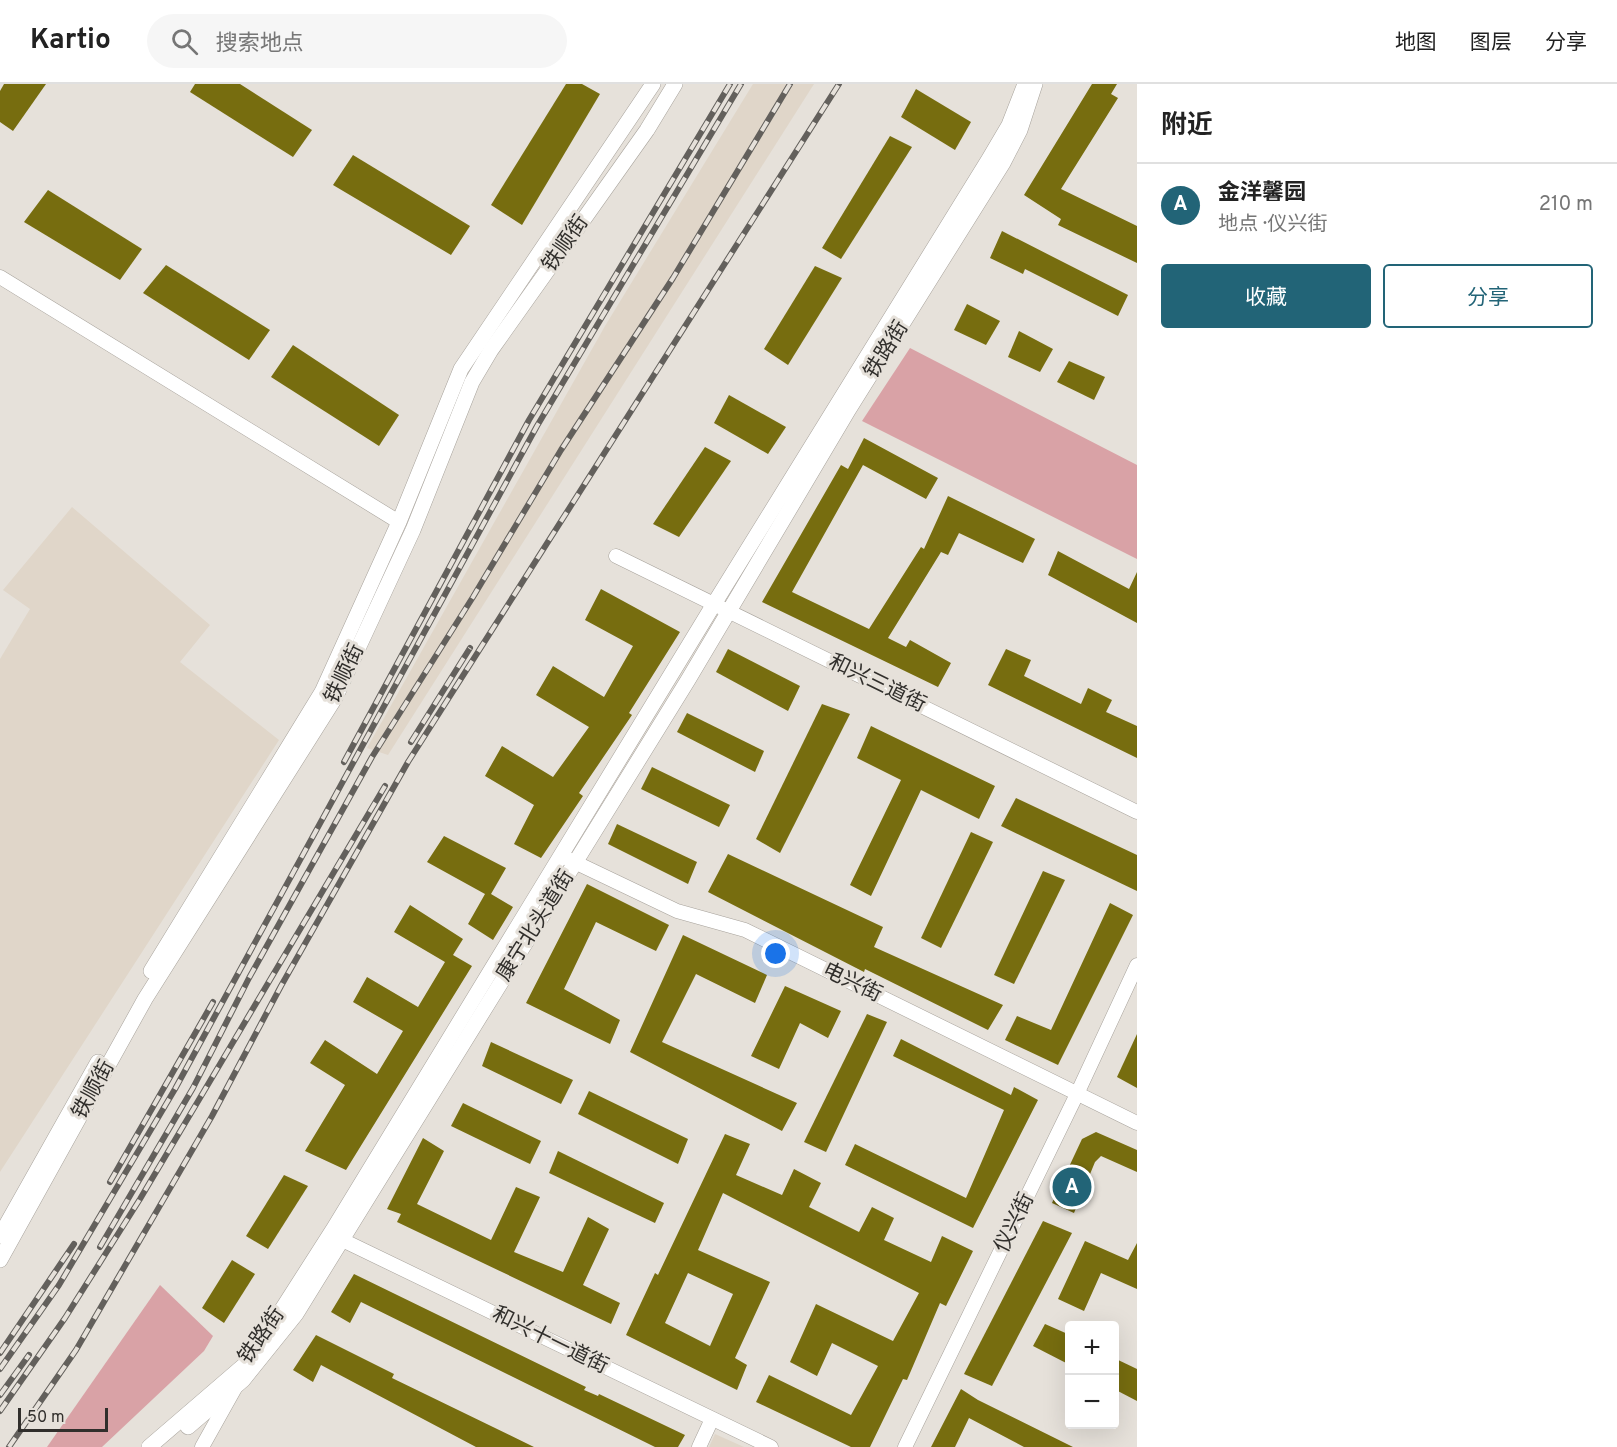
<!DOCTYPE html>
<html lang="zh">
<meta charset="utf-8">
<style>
body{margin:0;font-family:Overpass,"Noto Sans SC",sans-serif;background:#f6f6f6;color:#222}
.controls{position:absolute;right:18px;bottom:18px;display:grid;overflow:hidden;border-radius:6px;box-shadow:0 6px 24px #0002}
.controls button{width:54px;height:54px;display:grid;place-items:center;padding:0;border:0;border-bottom:2px solid #e0e0e0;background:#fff;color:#222;font:30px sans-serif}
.scale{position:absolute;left:18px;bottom:15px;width:90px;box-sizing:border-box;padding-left:6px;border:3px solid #312f2c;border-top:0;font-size:16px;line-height:21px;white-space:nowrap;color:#312f2c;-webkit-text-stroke:4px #e6e1da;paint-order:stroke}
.you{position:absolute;left:776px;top:870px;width:21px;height:21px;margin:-15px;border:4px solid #fff;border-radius:50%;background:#1a73e8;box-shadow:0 0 0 9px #1a73e833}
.badge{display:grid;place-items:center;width:39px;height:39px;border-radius:50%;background:#226477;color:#fff;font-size:20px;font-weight:700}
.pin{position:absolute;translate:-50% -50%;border:3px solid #fff;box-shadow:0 2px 6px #0006}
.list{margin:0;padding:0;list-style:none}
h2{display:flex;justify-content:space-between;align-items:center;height:78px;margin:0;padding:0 24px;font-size:26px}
h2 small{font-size:20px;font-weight:400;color:#767676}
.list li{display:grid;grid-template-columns:39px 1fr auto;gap:18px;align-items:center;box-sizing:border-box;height:84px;padding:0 24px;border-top:2px solid #e0e0e0}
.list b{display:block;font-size:22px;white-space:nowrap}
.list p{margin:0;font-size:20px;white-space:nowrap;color:#767676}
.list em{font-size:20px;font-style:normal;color:#767676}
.actions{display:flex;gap:12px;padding:18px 24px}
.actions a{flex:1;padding:14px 0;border:2px solid #226477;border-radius:6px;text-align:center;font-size:21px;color:#226477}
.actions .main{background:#226477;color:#fff}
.icon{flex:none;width:33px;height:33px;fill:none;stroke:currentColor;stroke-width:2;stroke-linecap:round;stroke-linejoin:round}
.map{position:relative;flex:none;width:1137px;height:1363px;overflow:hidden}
header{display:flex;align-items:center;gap:36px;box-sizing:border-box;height:84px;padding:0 30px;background:#fff;border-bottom:2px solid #e0e0e0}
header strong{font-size:28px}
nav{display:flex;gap:33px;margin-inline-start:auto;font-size:21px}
.search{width:420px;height:54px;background:#f6f6f6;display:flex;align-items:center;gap:15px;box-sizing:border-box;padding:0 21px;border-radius:33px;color:#767676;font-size:22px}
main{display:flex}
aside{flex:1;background:#fff}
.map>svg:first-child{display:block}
.built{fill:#e0d6c9}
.green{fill:#d9a2a6}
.building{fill:#776d0f;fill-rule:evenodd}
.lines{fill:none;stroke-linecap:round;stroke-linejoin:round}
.tertiary-casing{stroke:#a7a29b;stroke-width:15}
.secondary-casing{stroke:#a7a29b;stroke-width:16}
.tertiary{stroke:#fff;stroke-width:14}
.secondary{stroke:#fff;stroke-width:15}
.rail-casing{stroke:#63605c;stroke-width:6}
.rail{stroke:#e6e1da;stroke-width:4;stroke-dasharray:11;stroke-linecap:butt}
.labels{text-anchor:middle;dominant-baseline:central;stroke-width:6;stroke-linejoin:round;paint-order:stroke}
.street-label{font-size:21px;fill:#312f2c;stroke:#e6e1da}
</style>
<header>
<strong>Kartio</strong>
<div class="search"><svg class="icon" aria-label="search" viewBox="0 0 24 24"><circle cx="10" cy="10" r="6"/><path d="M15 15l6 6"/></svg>搜索地点</div>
<nav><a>地图</a><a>图层</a><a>分享</a></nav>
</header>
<main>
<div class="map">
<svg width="1137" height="1363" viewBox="0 0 1137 1363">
<rect width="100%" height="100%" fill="#e6e1da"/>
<g class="built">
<path d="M753,0H814L388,671L367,664L605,242Z"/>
<path d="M72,423L210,541L180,578L279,656L0,1088V575L30,525L3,506Z"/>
<path d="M715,1350L744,1363H709Z"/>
</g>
<g class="green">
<path d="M910,264L1137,381V475L862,337Z"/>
<path d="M160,1201L213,1252L204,1267L102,1363H47Z"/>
</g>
<g class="building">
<path d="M4,0H46L13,47L0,38V7Z"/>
<path d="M195,0H240L312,46L293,73L190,8Z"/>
<path d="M566,0H582L600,10L522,141L491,121Z"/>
<path d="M1092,0H1117L1111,10L1118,14L1061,105L1137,142V179L1058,141L1061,135L1024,111Z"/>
<path d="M916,5L971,38L955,66L901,33Z"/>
<path d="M890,52L912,63L841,175L822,164Z"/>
<path d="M353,71L470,142L451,171L333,101Z"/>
<path d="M48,106L142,165L120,196L24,138Z"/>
<path d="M1002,147L1128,211L1118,232L1025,185L1023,190L990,174Z"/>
<path d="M166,181L270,246L249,276L143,209Z"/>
<path d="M815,182L842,194L788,281L764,265Z"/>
<path d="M967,220L1000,237L986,261L954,246Z"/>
<path d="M1019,247L1053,265L1040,288L1008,273Z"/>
<path d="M293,261L399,331L379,362L271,293Z"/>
<path d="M1069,277L1105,293L1094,316L1057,298Z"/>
<path d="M729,311L786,343L768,370L714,339Z"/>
<path d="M864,354L938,394L926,415L863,381L792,508L869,545L921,463L924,465L948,412L1035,455L1023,479L959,449L948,471L941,468L888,554L906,563L910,556L951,579L938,603L762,518L841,381L848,385Z"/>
<path d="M705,363L731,377L679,453L653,440Z"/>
<path d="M1058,467L1129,505L1137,488V539L1048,491Z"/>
<path d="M601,505L680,548L629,629L632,631L579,709L583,712L541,774L514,760L534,721L485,692L502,662L553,693L589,643L536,611L553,582L604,613L633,562L585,536Z"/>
<path d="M728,565L800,602L788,627L716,588Z"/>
<path d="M1006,565L1031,576L1024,592L1081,620L1088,604L1112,616L1106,628L1137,642V674L988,601Z"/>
<path d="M822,620L850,630L780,769L756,755Z"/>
<path d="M687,629L764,667L755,688L677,648Z"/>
<path d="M871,642L995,702L979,735L921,706L871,812L850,801L901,696L857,674Z"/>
<path d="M652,683L730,721L719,743L641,705Z"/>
<path d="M1016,714L1137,771V807L1001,742Z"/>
<path d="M617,740L697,778L688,800L608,760Z"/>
<path d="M971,748L993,758L941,864L921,854Z"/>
<path d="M444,752L506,784L491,810L513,823L493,856L468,840L485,810L427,778Z"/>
<path d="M728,770L883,843L874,863L1003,921L988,946L865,885L864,888L708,808Z"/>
<path d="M1043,787L1065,796L1014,900L994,891Z"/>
<path d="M587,800L669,841L656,867L596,838L564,905L620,936L610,960L526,919Z"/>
<path d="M1110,819L1133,831L1058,981L1005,956L1017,932L1051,946Z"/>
<path d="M410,821L463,855L453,871L472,882L346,1086L305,1067L345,1001L310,979L325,956L377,990L403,947L353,918L367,893L418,923L445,878L394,848Z"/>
<path d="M683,851L767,891L755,919L696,890L662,958L797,1019L782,1047L630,968Z"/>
<path d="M785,902L841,927L828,954L800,939L779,985L751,972Z"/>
<path d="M867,930L887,938L826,1068L804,1058Z"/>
<path d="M1137,950V1004L1117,993Z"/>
<path d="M901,955L1011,1011L1014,1003L1038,1016L973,1144L845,1081L855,1060L966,1114L1004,1026L893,972Z"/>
<path d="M491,958L573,996L561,1020L482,982Z"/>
<path d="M589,1007L688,1055L678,1080L578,1030Z"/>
<path d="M463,1019L541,1057L530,1080L451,1042Z"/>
<path d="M1096,1048L1137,1066V1088L1101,1072L1095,1078L1074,1129L1052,1119L1082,1055Z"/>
<path d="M725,1050L750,1060L736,1091L782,1111L794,1085L821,1099L809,1123L859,1148L872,1123L894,1134L884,1156L931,1178L942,1152L973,1167L946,1222L940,1219L907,1296L903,1295L870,1363H851L756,1318L769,1291L851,1331L878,1282L832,1259L817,1292L790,1278L816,1220L893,1257L919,1209L723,1109L698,1166L770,1198L735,1274L747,1281L737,1306L626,1251L655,1189L658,1191ZM688,1189L733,1210L710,1262L665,1239Z"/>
<path d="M423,1054L444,1067L417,1120L491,1156L516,1103L540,1113L514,1168L563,1188L588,1133L609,1145L583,1201L620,1219L611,1240L397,1138L401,1130L387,1125Z"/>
<path d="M558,1067L664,1119L655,1139L549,1089Z"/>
<path d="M284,1091L308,1102L268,1165L246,1152Z"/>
<path d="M1043,1137L1072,1149L992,1302L964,1290Z"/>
<path d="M1085,1157L1128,1176L1137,1159V1205L1101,1189L1084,1227L1058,1215Z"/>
<path d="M232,1176L255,1190L224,1239L202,1224Z"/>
<path d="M354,1190L586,1303L584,1306L598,1312L599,1310L685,1351L678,1363H655L361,1218L350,1239L331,1228Z"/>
<path d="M1045,1240L1070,1251V1281L1033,1262Z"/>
<path d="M316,1251L394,1290L392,1294L534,1363H476L321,1281L313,1298L293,1286Z"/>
<path d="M1114,1274L1137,1285V1317L1114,1305Z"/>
<path d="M961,1305L978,1316L1073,1363H1024L969,1334L955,1363H931Z"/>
</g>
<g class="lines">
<defs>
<g id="tertiary">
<path d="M0,193L399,438"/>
<path d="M616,472L1137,728"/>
<path d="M566,774L677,827L745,846L1137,1039"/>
<path d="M332,1151L771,1363"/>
<path d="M202,1363L235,1304"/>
<path d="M699,1363L712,1335"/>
<path d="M905,1363L1077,1010L1137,881"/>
</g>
<g id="secondary">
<path d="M151,887L322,608L399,438L461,285L653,0"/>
<path d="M0,1152L98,978"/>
<path d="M0,1176L145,915L335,614L413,446L472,298L491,266L647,46L675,0"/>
<path d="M188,1343L243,1296L296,1230L688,596L849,325L1003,79L1020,46L1035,0"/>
<path d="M149,1363L249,1277L334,1144L714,520L989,75L1009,41L1025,0"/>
</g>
</defs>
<use href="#tertiary" class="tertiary-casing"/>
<use href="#secondary" class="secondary-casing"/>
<use href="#tertiary" class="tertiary"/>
<use href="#secondary" class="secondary"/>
<defs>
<g id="rail">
<path d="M411,658L470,564"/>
<path d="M344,678L529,336L730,0"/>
<path d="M110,1098L213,918"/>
<path d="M100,1163L193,1004L249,894L372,673L473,513L561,366L673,194L790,0"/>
<path d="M0,1269L74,1160"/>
<path d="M0,1285L59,1201L175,1005L537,342L741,0"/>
<path d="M0,1311L29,1271"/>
<path d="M0,1327L65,1234L140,1115L385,702"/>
<path d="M9,1363L76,1266L212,1032L281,902L408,678L839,0"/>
</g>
</defs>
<use href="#rail" class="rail-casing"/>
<use href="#rail" class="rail"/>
</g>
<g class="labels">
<g class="street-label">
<text transform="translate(566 160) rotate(-55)">铁顺街</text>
<text transform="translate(887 266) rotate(-58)">铁路街</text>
<text transform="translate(345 590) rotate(-64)">铁顺街</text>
<text transform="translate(877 600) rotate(26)">和兴三道街</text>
<text transform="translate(536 842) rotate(-58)">康宁北头道街</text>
<text transform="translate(852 899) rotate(26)">电兴街</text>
<text transform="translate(94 1006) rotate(-61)">铁顺街</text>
<text transform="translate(1015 1139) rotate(-64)">仪兴街</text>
<text transform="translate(262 1252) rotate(-55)">铁路街</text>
<text transform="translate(550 1257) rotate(26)">和兴十一道街</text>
</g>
</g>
</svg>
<div class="controls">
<button>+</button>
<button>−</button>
</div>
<div class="scale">50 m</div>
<div class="you"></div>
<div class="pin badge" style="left:1072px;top:1103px">A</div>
</div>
<aside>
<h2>附近<small></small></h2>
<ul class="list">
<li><span class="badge">A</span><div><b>金洋馨园</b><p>地点 · 仪兴街</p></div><em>210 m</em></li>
</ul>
<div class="actions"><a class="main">收藏</a><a>分享</a></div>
</aside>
</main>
